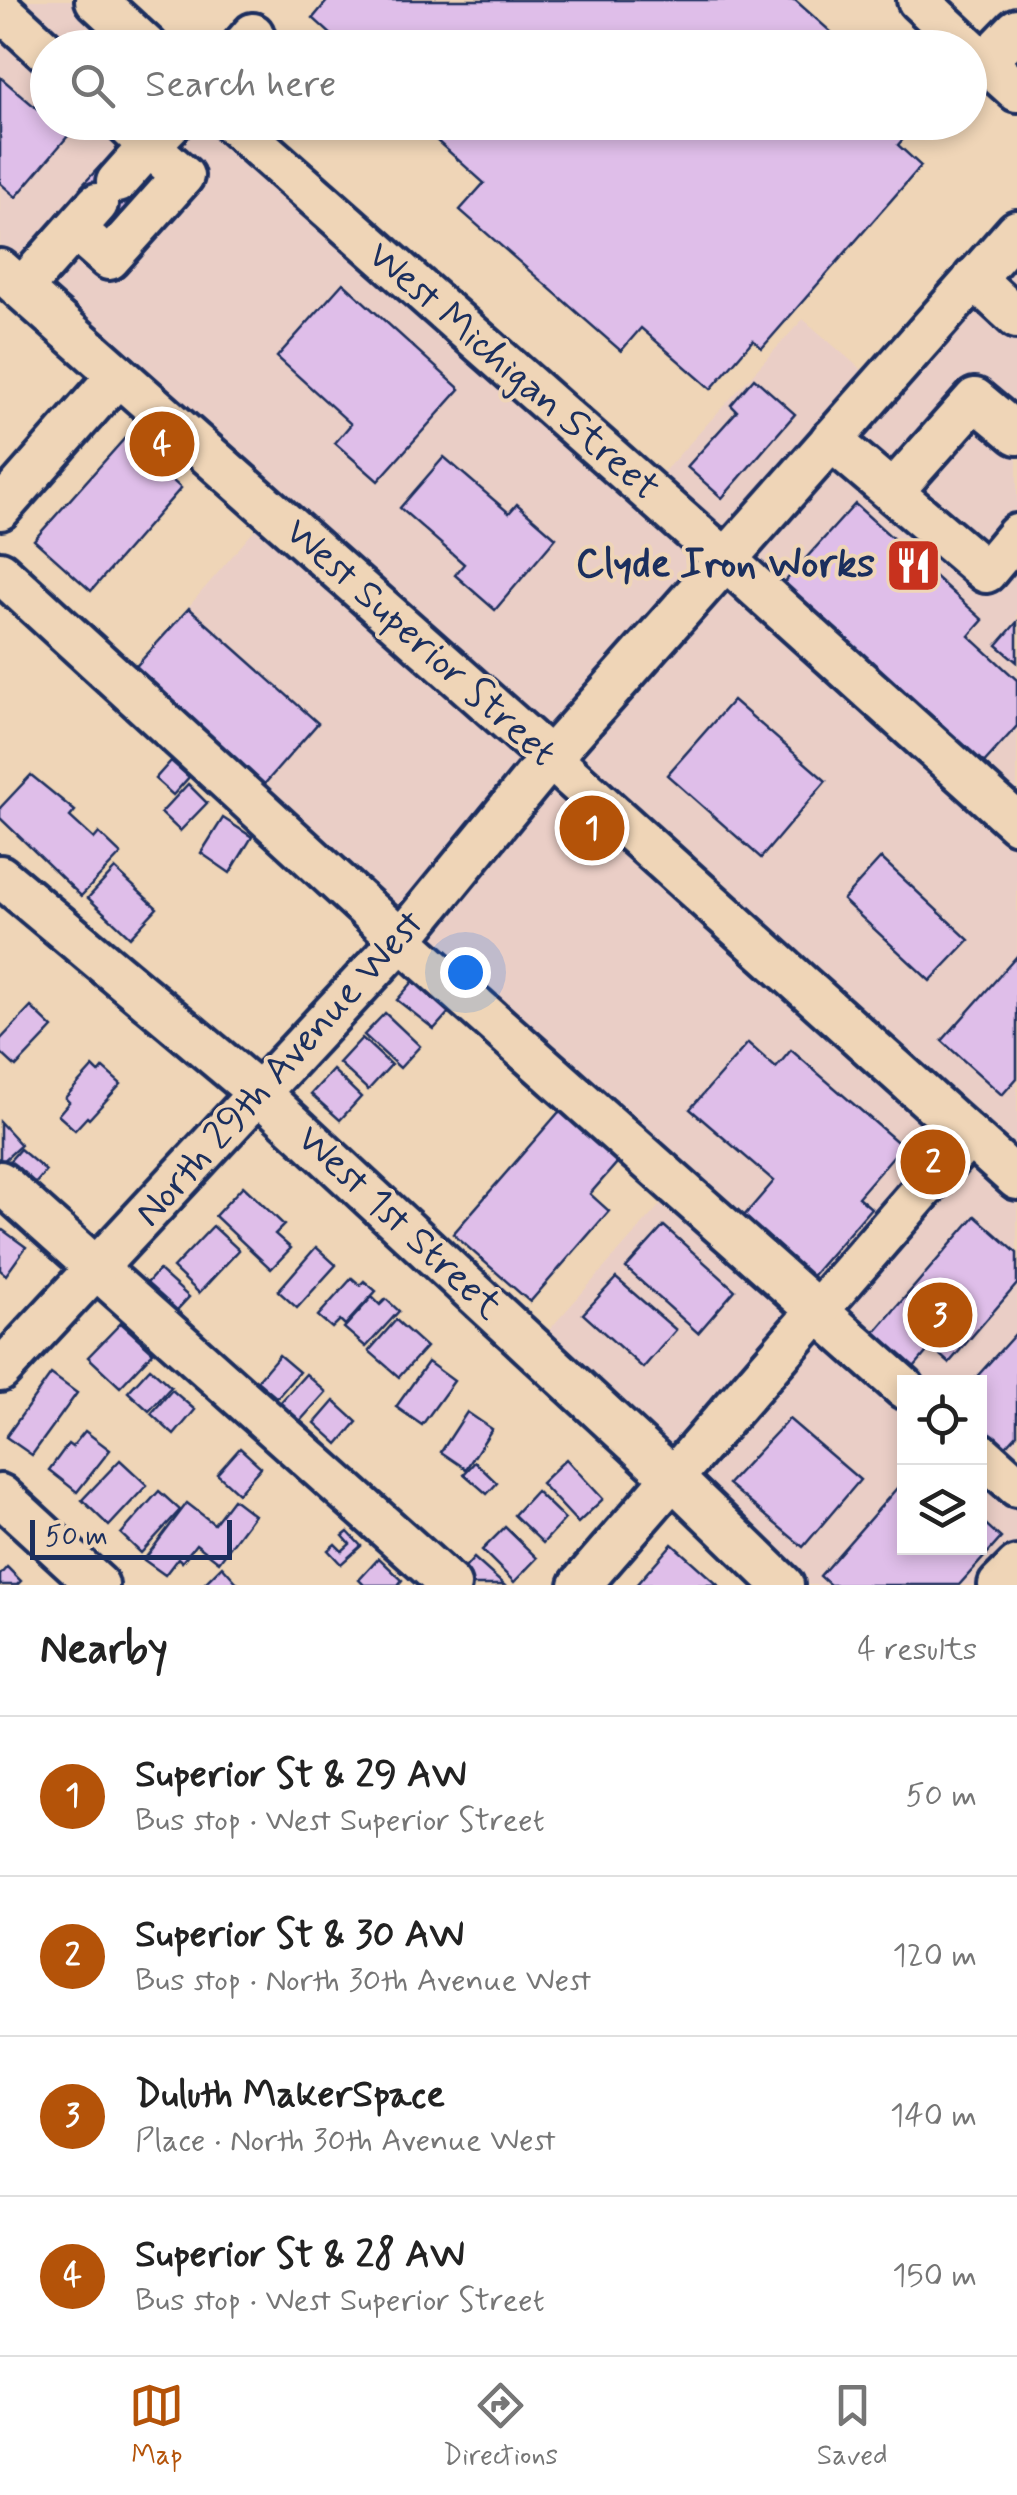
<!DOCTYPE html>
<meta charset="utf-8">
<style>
body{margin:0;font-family:Mynerve,sans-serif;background:#f6f6f6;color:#222}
.controls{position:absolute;right:30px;bottom:30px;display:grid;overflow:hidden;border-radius:0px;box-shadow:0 5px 15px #0003}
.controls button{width:90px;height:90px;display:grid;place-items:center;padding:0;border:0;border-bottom:2px solid #e0e0e0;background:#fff;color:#222;font:50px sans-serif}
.scale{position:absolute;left:30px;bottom:25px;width:202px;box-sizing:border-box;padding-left:10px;border:5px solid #1b2f5e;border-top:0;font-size:28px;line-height:35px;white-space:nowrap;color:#1b2f5e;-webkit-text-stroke:8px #efd5b7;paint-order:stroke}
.you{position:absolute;left:465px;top:972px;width:35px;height:35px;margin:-25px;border:8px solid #fff;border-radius:50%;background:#1a73e8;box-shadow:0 0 0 15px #1a73e833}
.badge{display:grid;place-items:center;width:65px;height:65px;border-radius:50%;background:#b45309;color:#fff;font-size:32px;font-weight:700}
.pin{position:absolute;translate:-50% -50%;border:5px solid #fff;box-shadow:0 2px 10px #0006}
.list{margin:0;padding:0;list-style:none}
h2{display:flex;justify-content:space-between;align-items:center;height:130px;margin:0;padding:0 40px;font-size:42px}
h2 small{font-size:32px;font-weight:400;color:#767676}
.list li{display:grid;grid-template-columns:65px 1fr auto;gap:30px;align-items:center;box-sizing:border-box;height:160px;padding:0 40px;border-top:2px solid #e0e0e0}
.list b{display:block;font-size:38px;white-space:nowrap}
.list p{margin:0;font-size:32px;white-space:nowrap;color:#767676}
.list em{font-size:32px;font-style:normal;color:#767676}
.icon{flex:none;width:55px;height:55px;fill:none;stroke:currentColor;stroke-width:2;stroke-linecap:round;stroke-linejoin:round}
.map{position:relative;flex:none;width:1017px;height:1585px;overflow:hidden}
.search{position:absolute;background:#fff;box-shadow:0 5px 15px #0003;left:30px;right:30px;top:30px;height:110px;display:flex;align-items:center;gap:25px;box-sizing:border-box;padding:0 35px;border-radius:55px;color:#767676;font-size:38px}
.sheet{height:770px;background:#fff}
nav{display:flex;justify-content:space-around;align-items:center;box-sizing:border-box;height:140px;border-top:2px solid #e0e0e0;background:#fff;font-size:28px;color:#767676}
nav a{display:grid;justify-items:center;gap:5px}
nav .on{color:#b45309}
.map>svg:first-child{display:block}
.built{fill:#eacec6;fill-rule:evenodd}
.building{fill:#dfbee9;stroke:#1b2f5e;stroke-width:2.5}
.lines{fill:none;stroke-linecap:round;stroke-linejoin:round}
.minor-casing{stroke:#1b2f5e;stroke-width:48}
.minor{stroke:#efd5b7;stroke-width:40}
.labels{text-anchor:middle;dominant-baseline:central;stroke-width:8;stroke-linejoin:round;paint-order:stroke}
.street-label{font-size:40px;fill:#1b2f5e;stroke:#efd5b7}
.poi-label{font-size:40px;font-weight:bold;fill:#1b2f5e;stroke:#efd5b7;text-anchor:end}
</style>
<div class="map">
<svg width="1017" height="1585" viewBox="0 0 1017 1585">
<rect width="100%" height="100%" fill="#efd5b7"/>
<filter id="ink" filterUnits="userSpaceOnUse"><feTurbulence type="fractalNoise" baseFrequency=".01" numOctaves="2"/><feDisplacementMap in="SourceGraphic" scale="20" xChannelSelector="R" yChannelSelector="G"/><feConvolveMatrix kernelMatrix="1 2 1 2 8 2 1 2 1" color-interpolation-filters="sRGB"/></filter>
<g filter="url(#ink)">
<path class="built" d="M0,0H122L148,47L48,48V122L231,123L647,490L803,319L879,385L1017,231V1585H783L533,1348L676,1187L122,684L271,511L0,270ZM904,1382H980V1548H904Z"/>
<g class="building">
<path d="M328,0H795L849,48H346L313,18Z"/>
<path d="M0,77L48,118V122H52L68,136L16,197L0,183Z"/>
<path d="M416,122H918L898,145L921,166L762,348L753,340L711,389L641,328L621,351L460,210L484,183Z"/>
<path d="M101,165L147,207L125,230L80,188Z"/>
<path d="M343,283L460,389L378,481L335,443L351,424L277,357Z"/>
<path d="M754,378L795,414L722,498L687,467L737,411L731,405Z"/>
<path d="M125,438L181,488L91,591L34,540Z"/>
<path d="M444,457L509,513L517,504L556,538L495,610L455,575L464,564L400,508Z"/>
<path d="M855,504L983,620L969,636L1017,680V726L980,767L781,586Z"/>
<path d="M189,608L318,723L261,788L131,672Z"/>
<path d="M1017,622V662L997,645Z"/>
<path d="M733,700L826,781L761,858L667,775Z"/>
<path d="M171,761L189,777L173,795L155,779Z"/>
<path d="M31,775L75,811L70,817L94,839L99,833L121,854L81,896L0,818V808Z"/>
<path d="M188,784L207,803L180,831L161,813Z"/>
<path d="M223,818L252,837L230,873L201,853Z"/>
<path d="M881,858L969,940L930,981L843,900Z"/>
<path d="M115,869L157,908L130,937L88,898Z"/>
<path d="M1017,956V1078L1002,1095L942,1041Z"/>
<path d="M418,976L446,1000L442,1004L450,1011L434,1029L397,1000Z"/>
<path d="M31,1007L53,1028L16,1067L0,1052V1040Z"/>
<path d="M385,1013L420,1046L400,1068L364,1035Z"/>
<path d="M362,1038L391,1065L368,1090L339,1063Z"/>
<path d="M748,1043L776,1068L791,1050L902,1146L858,1197L871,1208L800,1290L731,1231L774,1181L690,1109Z"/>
<path d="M93,1067L99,1073L103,1068L121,1084L89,1119L87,1117L75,1130L58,1115L69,1102L65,1098Z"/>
<path d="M333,1070L361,1097L340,1120L311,1094Z"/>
<path d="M565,1105L623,1156L590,1194L609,1211L530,1302L453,1234Z"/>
<path d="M0,1122L21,1145L0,1164Z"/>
<path d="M20,1149L46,1171L24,1197L0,1172Z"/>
<path d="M243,1186L284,1225L275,1234L291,1248L271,1269L215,1216Z"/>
<path d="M975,1216L1017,1253V1284L949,1363L931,1347L903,1380L863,1346Z"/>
<path d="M213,1226L239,1250L199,1293L173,1268Z"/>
<path d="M664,1226L735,1290L698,1333L626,1268Z"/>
<path d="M0,1228L26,1247L6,1275L0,1270Z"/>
<path d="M316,1247L336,1265L297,1308L278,1291Z"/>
<path d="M159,1270L189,1297L166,1322L136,1295Z"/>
<path d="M352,1278L360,1285L364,1281L376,1291L345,1325L340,1320L332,1328L318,1316Z"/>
<path d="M616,1278L676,1330L643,1368L583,1314Z"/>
<path d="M372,1297L380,1305L386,1299L399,1311L366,1347L344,1328Z"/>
<path d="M396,1320L426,1347L399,1377L369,1351Z"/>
<path d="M121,1323L153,1352L120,1387L88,1357Z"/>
<path d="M1017,1332V1434L997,1456L980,1440V1382H972Z"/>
<path d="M279,1355L299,1372L277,1398L257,1381Z"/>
<path d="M428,1362L454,1381L422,1425L396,1407Z"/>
<path d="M150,1368L171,1387L149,1411L128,1392Z"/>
<path d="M51,1374L77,1393L32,1455L6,1437Z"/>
<path d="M306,1374L326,1392L300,1421L280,1403Z"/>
<path d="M172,1390L195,1410L174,1435L151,1414Z"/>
<path d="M334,1401L357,1422L338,1444L315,1423Z"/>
<path d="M467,1412L492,1429L466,1469L441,1452Z"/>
<path d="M789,1419L860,1480L803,1547L728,1484Z"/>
<path d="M85,1431L110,1450L77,1492L49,1470L68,1444L72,1447Z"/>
<path d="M240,1448L261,1467L238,1493L217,1474Z"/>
<path d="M566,1459L603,1499L578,1523L541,1483Z"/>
<path d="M120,1460L147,1485L109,1526L82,1500Z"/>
<path d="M475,1462L497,1483L487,1494L464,1474Z"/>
<path d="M904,1480V1548H980V1519L1001,1538L959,1585H830L820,1576Z"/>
<path d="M159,1491L180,1510L141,1553L121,1534Z"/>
<path d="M536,1491L565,1519L543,1543L514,1515Z"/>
<path d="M233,1499L254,1515L219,1562L196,1544L182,1562L178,1558L165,1575L144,1560L187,1503L214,1524Z"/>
<path d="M505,1527L537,1558L514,1582L482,1550Z"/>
<path d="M348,1532L361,1546L341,1564L328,1550L335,1544L342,1551L350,1544L343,1536Z"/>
<path d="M672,1544L718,1585H636Z"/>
<path d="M379,1558L402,1580L398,1585H364L359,1580Z"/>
<path d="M474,1558L504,1585H468L458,1576Z"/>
<path d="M222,1566L239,1585H203Z"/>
<path d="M7,1567L21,1581L17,1585H0V1575Z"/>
</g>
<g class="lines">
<defs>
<g id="minor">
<path d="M96,0L148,48"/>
<path d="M918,0L969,48"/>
<path d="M0,9L48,53"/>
<path d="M1017,29L985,62L1017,91"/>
<path d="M241,48L253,34"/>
<path d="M124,122L149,146L172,122"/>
<path d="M231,122L726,560L1017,823"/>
<path d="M75,229L109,259L183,176L149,146L117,182"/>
<path d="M0,270L550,758L1017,1179"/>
<path d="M974,278L1017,318"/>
<path d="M22,288L97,204"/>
<path d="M831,440L986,572L1017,535"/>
<path d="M893,491L975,399L1017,434"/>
<path d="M0,509L118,375"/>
<path d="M0,572L401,940L904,1388"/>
<path d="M0,876L260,1094L673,1478L783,1585"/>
<path d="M0,1182L450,1585"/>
<path d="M0,1371L401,940L550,758L1017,231"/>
<path d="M980,1453L1017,1486"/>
<path d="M0,1495L98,1585"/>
<path d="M580,1585L969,1136"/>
<path d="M999,1585L1017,1567"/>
</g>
</defs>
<use href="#minor" class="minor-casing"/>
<use href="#minor" class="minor"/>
</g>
</g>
<defs>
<symbol id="restaurant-square" viewBox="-11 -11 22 22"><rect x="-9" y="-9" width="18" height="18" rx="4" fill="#c8321e" stroke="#efd5b7"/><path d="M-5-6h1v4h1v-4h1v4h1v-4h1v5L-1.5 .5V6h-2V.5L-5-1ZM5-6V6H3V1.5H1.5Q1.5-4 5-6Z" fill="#fff"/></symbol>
</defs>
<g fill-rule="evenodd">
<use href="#restaurant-square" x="882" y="534" width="63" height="63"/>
</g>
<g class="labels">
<g class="street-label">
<text transform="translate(513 372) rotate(41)">West Michigan Street</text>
<text transform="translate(420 643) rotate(42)">West Superior Street</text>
<text transform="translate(280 1069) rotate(-48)">North 29th Avenue West</text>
<text transform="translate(399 1223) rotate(43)">West 1st Street</text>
</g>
<g class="poi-label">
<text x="875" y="565">Clyde Iron Works</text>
</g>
</g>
</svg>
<div class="controls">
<button><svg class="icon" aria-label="locate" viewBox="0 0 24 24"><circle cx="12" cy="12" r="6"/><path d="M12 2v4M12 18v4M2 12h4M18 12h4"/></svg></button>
<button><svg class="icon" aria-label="layers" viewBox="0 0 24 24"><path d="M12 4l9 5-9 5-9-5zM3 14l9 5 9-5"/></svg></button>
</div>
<div class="scale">50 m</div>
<div class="you"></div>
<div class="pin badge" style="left:592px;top:828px">1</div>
<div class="pin badge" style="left:933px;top:1162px">2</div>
<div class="pin badge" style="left:940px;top:1315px">3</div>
<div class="pin badge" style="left:162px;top:444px">4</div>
<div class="search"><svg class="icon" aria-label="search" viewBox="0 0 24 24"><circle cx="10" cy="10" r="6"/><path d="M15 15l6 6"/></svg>Search here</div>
</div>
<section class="sheet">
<h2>Nearby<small>4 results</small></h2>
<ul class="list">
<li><span class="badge">1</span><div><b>Superior St &amp; 29 AW</b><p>Bus stop · West Superior Street</p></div><em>50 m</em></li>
<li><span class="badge">2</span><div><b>Superior St &amp; 30 AW</b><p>Bus stop · North 30th Avenue West</p></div><em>120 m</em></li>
<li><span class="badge">3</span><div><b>Duluth MakerSpace</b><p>Place · North 30th Avenue West</p></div><em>140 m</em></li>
<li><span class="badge">4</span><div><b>Superior St &amp; 28 AW</b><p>Bus stop · West Superior Street</p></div><em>150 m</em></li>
</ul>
</section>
<nav>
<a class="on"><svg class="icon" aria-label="map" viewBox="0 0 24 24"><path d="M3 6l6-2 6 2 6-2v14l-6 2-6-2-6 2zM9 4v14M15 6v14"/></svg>Map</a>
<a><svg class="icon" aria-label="directions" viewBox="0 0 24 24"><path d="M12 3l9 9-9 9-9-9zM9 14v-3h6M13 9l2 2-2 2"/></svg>Directions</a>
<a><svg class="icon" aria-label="saved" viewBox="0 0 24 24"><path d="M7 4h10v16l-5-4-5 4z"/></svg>Saved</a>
</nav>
